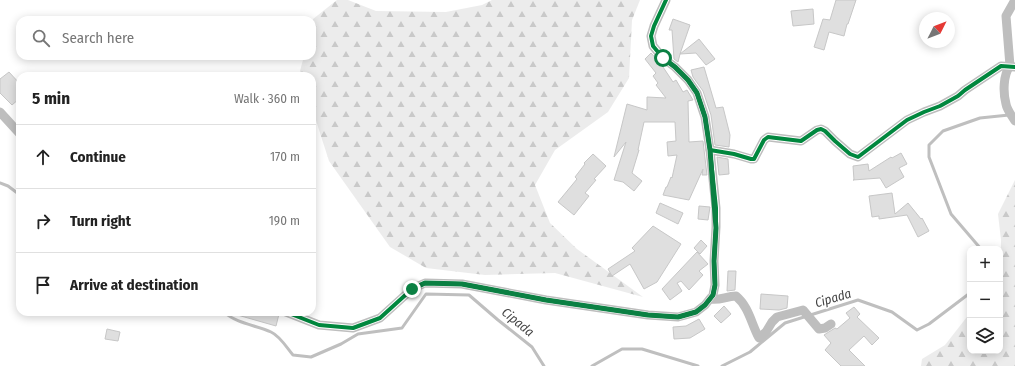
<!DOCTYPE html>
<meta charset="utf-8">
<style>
body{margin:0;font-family:"Fira Sans Condensed",sans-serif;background:#f2f2f2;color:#222}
.controls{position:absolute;right:12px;bottom:12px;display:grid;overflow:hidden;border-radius:8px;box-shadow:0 2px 10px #0003}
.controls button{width:36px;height:36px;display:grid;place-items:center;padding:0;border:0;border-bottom:1px solid #e0e0e0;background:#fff;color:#222;font:20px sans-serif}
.compass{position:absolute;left:919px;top:12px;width:36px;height:36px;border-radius:50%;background:#fff;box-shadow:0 2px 10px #0003;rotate:48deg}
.stop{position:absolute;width:12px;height:12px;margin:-9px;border:3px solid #0b8043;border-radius:50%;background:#fff}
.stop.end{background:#0b8043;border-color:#fff;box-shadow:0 1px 4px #0008}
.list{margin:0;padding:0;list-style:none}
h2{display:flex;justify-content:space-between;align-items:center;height:52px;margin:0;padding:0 16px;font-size:17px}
h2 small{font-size:13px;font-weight:400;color:#767676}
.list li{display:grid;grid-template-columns:26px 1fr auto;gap:12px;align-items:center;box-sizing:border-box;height:64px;padding:0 16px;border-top:1px solid #e0e0e0}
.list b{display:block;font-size:15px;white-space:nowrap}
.list em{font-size:13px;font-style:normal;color:#767676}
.icon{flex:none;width:22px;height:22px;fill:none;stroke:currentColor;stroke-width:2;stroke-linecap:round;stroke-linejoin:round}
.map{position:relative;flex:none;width:1015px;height:366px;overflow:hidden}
.search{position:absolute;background:#fff;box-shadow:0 2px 10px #0003;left:16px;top:16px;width:300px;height:44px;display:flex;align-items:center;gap:10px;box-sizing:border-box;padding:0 14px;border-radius:12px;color:#767676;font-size:15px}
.panel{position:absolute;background:#fff;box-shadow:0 2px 10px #0003;left:16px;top:72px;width:300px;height:244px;border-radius:12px}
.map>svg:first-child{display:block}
.forest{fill:url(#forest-firs)}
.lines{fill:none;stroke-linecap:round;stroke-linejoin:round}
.stream{stroke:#bfbfbf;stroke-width:3}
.building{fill:#dfdfdf;stroke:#c7c7c7}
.minor{stroke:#bebebe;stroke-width:9}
.cycleway-casing{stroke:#fff;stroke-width:6}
.cycleway{stroke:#00873e;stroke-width:4}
.route{stroke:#0b8043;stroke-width:5}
.labels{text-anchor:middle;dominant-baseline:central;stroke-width:3;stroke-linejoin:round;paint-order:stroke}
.water-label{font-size:13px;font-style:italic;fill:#444;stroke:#fff}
</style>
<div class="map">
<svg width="1015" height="366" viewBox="0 0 1015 366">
<defs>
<pattern id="forest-firs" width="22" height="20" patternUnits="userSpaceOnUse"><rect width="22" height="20" fill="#ececec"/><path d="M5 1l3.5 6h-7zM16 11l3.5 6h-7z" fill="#c9c9c9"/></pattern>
</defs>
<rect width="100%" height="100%" fill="#fff"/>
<g class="forest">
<path d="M337,0H348L376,11L446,12L482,5L492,0H640L632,20L629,78L608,112L555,150L535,185L550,223L577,249L643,297L555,273L485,275L426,268L390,247L329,161L312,108V76H301L300,71L304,56H312V25L313,19Z"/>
<path d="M1015,180V366H921L922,359L945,345L970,313V351H1000L1001,240L998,214Z"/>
</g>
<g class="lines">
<g class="stream">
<path d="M0,183L8,186L20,195"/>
<path d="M981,249L951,214L929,157V145L943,131L980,118L1009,115"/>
<path d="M224,312C237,324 256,325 271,332C280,336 287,348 293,355L311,357L341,344L358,334L402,328L426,294L469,295L498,320L532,347L544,366"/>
<path d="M592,366L622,349H642L698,366"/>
<path d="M722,366L750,352L785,323L858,300L892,312L917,330L929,324L970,293"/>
</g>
</g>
<g class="building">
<path d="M836,0H856L848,24H847L844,36L829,32L824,50L814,47L823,19L830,20Z"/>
<path d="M813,9L814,24L793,26L791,11Z"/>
<path d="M673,19L690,25L680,54L699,39L715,59L706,65L696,53L680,54L678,62L674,59L672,30H669Z"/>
<path d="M651,53L661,64L673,82L676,80L683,92L687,90L693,100L688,101L689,142L703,141L707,175H702L703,169L689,200L663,195L666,187H667L671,177L672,178L677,155L668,156L667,142L676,141L675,122H644L638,150H639L632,173L642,181L634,191L623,182L614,180L626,142L614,157L627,104L647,110V97L666,98L656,85L658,83L653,76L656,73L645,59Z"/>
<path d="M704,67L716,108L723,107L730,135L729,147L715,145L711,115L703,91L693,77L691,70Z"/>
<path d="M9,72L20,84V98L12,105L0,93V79Z"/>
<path d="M901,153L907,164L899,168L904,177L886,188L880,178L853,180H854L853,166L868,164L869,171L891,157L892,158Z"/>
<path d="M593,154L606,166L594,179L596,180L585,193L589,196L574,215L558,202L577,179L575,177L585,164L584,163Z"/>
<path d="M717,157L728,159L729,174L719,175Z"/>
<path d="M892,193L895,214L908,203L921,219L922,218L929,231L918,237L907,215L879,219V216L872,217L869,196Z"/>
<path d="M660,203L683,213L678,224L656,213Z"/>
<path d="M699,206L710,207L708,220L698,219Z"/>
<path d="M653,226L681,244L657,282L644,289L630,264L612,276L608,269L635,251L632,248Z"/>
<path d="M701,240L707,246L700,254L694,248Z"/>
<path d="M697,252L708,264L699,271L703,275L689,290L681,281L677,283L682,291L670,300L662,289Z"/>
<path d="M728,271H736L735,290L727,291Z"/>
<path d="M761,294L788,296L787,308L779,310L760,309Z"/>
<path d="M724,306L731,314L721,323L714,316Z"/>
<path d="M854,307L860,314L857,317L879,338L872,345L864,336L849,350L865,366H841L825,350L831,343L824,335L835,328L837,329L850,318L846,313Z"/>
<path d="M235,312H273L279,314L276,326L234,314Z"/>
<path d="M699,319L705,329L690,338L674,339L673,327L686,326Z"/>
<path d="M107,329L120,332L118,341L105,339Z"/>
</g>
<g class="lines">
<g class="minor">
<path d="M1015,0L1006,16L1010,66C1003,75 1003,93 1006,104C1007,110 1012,116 1015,121"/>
<path d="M0,112L20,134"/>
<path d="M710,150L734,154L751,159H754L764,140L768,137L801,141L817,130L821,129L825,131L835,141L850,154L858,157L907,120L924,112L940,106L958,96L965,90L1001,66L1015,67"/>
<path d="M710,299C720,301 726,296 736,296C749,307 751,323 759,338L766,332L772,322L777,317L803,310L819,329L825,328L831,324"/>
<path d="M286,312L319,325L353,328L380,318L412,289L425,283L462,284L546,300L648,315L678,317L696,312L705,305L713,295L715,285L714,261L716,227V208L710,150L705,117L697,93L688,80L675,67L663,58L653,46L651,36L654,26L666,0"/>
</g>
<defs>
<g id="cycleway">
<path d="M710,150L734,154L751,159H754L764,140L768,137L801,141L817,130L821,129L825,131L835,141L850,154L858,157L907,120L924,112L940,106L958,96L965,90L1001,66L1015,67"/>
<path d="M286,312L319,325L353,328L380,318L412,289L425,283L462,284L546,300L648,315L678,317L696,312L705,305L713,295L715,285L714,261L716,227V208L710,150L705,117L697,93L688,80L675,67L663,58L653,46L651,36L654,26L666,0"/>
</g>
</defs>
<use href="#cycleway" class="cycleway-casing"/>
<use href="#cycleway" class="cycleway"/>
</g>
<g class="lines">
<path class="route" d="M412,289L425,283L462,284L546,300L648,315L678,317L696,312L705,305L713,295L715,285L714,261L716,228L710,150L705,117L697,93L688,80L675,67L663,58"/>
</g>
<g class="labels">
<g class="water-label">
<text transform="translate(833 298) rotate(-16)">Cipada</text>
<text transform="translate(518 322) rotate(39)">Cipada</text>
</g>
</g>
</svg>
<div class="controls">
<button>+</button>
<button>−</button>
<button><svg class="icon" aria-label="layers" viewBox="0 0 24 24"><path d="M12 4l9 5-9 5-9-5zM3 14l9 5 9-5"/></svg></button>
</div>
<svg class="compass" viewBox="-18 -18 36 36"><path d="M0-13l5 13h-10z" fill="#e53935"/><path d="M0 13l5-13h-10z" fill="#767676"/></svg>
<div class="stop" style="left:663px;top:58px"></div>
<div class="stop end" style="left:412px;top:289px"></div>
<div class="search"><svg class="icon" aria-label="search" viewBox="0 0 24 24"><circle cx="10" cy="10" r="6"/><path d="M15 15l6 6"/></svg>Search here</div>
<section class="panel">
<h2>5 min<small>Walk · 360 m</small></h2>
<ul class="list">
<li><svg class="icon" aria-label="ahead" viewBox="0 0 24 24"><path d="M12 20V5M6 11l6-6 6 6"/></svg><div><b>Continue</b></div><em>170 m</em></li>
<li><svg class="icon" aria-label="right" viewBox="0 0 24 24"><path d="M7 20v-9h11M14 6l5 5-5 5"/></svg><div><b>Turn right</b></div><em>190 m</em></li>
<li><svg class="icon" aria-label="arrive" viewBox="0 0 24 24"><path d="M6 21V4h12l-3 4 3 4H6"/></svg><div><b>Arrive at destination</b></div></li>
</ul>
</section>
</div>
